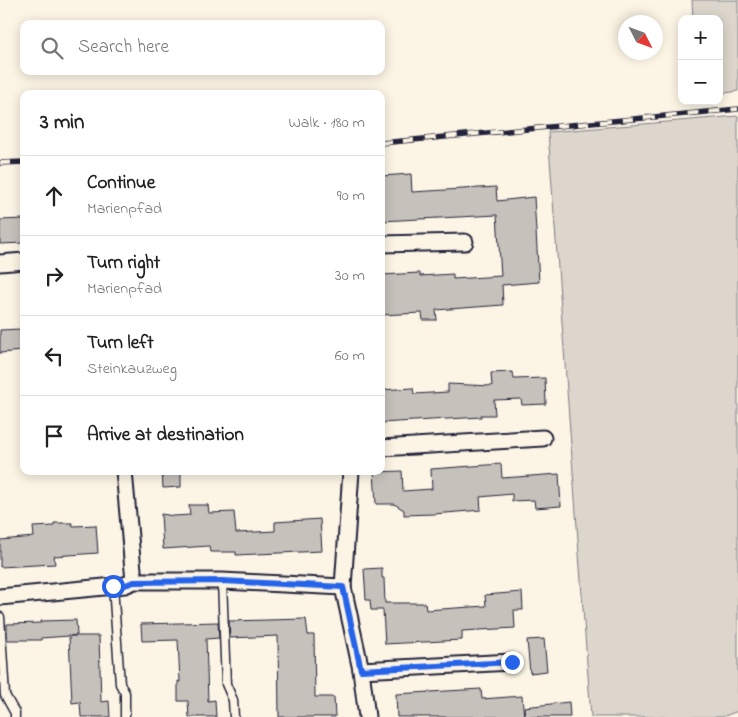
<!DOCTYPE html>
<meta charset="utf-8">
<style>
body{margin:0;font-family:"Indie Flower",sans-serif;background:#f2f2f2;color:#222}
.controls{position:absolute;right:15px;top:15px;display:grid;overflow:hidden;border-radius:10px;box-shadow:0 2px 12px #0003}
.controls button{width:45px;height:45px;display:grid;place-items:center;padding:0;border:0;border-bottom:1px solid #e0e0e0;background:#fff;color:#222;font:25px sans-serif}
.compass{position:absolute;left:618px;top:15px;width:45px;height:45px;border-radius:50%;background:#fff;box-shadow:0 2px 12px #0003;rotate:132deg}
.stop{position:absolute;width:15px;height:15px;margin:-11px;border:4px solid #2563eb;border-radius:50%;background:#fff}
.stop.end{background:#2563eb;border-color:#fff;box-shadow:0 1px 5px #0008}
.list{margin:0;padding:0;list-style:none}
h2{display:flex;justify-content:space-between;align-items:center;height:65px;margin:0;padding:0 20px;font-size:21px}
h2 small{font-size:16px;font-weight:400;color:#767676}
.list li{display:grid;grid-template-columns:32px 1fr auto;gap:15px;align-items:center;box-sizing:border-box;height:80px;padding:0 20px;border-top:1px solid #e0e0e0}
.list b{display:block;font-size:19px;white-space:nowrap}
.list p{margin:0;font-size:16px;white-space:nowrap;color:#767676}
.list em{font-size:16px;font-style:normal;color:#767676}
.icon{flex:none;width:28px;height:28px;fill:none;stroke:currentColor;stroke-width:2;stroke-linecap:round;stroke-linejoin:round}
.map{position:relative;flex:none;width:738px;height:717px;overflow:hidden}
.search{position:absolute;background:#fff;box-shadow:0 2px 12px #0003;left:20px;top:20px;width:365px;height:55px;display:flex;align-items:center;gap:12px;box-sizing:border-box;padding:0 18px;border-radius:10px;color:#767676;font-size:19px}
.panel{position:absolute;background:#fff;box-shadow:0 2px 12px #0003;left:20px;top:90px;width:365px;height:385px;border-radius:10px}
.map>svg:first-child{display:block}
.green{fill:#dcd6cc;stroke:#7f7c84}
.building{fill:#c6c1bb;stroke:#22223b}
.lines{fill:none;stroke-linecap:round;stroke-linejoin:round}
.lane-casing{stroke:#22223b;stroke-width:11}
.street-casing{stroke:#22223b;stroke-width:19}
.lane{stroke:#fcf5e5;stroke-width:8}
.street{stroke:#fcf5e5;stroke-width:15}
.rail-casing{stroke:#22223b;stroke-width:5.5}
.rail{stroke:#fcf5e5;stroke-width:4;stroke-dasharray:11;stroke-linecap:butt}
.route{stroke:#2563eb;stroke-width:6}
</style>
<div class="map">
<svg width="738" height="717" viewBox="0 0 738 717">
<rect width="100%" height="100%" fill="#fcf5e5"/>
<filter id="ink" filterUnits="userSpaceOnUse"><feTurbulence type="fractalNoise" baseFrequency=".02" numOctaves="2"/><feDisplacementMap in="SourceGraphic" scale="10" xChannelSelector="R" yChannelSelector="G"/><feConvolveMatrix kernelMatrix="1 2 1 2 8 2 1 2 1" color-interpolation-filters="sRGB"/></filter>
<g filter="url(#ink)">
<g class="green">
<path d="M692,0H738V91L719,94V19H693Z"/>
<path d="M738,116V711L722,717H591L548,132Z"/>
</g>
<g class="building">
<path d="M411,174L412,192L496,187L497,201L534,197L539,282L502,285L503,305L436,310L437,320H423L422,313L381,315V275L420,273V276L453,274V279L501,276L497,215L381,221V176Z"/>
<path d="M24,219V243L0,244V220Z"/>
<path d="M21,329L22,351L0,353V330Z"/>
<path d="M513,372L514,379L545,378L546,404L522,405L521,399L494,400L495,415H481V417L381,423V390L413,388L414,394L448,392V384L492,386L491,373Z"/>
<path d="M501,464L502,478L559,474L561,506L535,508L534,500L512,501V494L480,497L481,510L434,514L404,515V510L394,504H376L374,472L402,471L403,491L432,489L431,469Z"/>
<path d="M162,471H181V487L163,488Z"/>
<path d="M189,505H208L209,513L234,512L236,533L275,531V522L320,519L322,551L236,555V552H210L209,546L163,549L161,514L174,516L190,515Z"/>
<path d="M54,523H72L73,526L96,525L98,553L54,556L55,564L0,567V540L34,537L33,527L54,526Z"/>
<path d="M382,568V578H384L385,603H425L426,610L486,606L485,595L522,592L523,610H514L515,628L462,631V640L385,644L383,610H371L370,600H366L364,569Z"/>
<path d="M306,619L308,635H314L315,697H334L335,717H279L278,636L230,638L229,621Z"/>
<path d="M76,620L77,635L70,636H99L101,702L109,701L110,717H81L80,702L72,703L69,636L41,638V640H7V624L41,623V621Z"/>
<path d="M218,622L219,638L206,639L208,701L215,700L216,717H189L188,701H178V681L180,682L178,640L142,641L141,624Z"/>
<path d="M544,639L547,671L530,673L527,640Z"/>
<path d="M481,689L482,699L522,696L524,717H397L396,694Z"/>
<path d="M569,702L570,717H525L524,707Z"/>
</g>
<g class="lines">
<defs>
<g id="lane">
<path d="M222,581L226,684L233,700L234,717"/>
<path d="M113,586L120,684L125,693V717"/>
<path d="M0,617L5,695L15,713V717"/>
</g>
<g id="street">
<path d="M381,244L465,242"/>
<path d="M0,263L24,261"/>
<path d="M381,448L543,438"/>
<path d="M124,471L134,581"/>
<path d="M343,587L351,471"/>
<path d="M0,597L125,585L134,581H222L343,587L361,670L367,717"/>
<path d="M361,670L512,662"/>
</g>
</defs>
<use href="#lane" class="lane-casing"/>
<use href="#street" class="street-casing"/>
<use href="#lane" class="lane"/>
<use href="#street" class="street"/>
<defs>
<g id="rail">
<path d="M381,143L738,109"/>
<path d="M0,163L24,162"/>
</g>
</defs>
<use href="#rail" class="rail-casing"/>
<use href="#rail" class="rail"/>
</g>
</g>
<g class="lines" filter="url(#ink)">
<path class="route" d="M113,586L125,585L134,582L222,581L343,587L361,670L512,662"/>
</g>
</svg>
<div class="controls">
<button>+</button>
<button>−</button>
</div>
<svg class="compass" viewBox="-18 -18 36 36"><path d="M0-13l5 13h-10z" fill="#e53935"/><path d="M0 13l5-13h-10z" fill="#767676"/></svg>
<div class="stop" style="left:113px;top:586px"></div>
<div class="stop end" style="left:512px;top:662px"></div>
<div class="search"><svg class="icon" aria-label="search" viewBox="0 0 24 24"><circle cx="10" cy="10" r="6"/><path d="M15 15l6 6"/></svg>Search here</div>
<section class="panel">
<h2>3 min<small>Walk · 180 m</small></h2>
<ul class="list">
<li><svg class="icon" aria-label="ahead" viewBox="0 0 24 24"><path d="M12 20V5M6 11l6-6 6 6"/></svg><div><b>Continue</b><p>Marienpfad</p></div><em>90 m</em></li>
<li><svg class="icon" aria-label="right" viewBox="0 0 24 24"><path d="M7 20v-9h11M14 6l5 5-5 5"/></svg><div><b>Turn right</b><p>Marienpfad</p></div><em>30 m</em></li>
<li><svg class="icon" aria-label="left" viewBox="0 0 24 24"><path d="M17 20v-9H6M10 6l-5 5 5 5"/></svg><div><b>Turn left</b><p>Steinkauzweg</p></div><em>60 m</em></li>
<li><svg class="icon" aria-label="arrive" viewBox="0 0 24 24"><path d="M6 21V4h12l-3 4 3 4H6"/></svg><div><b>Arrive at destination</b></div></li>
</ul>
</section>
</div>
